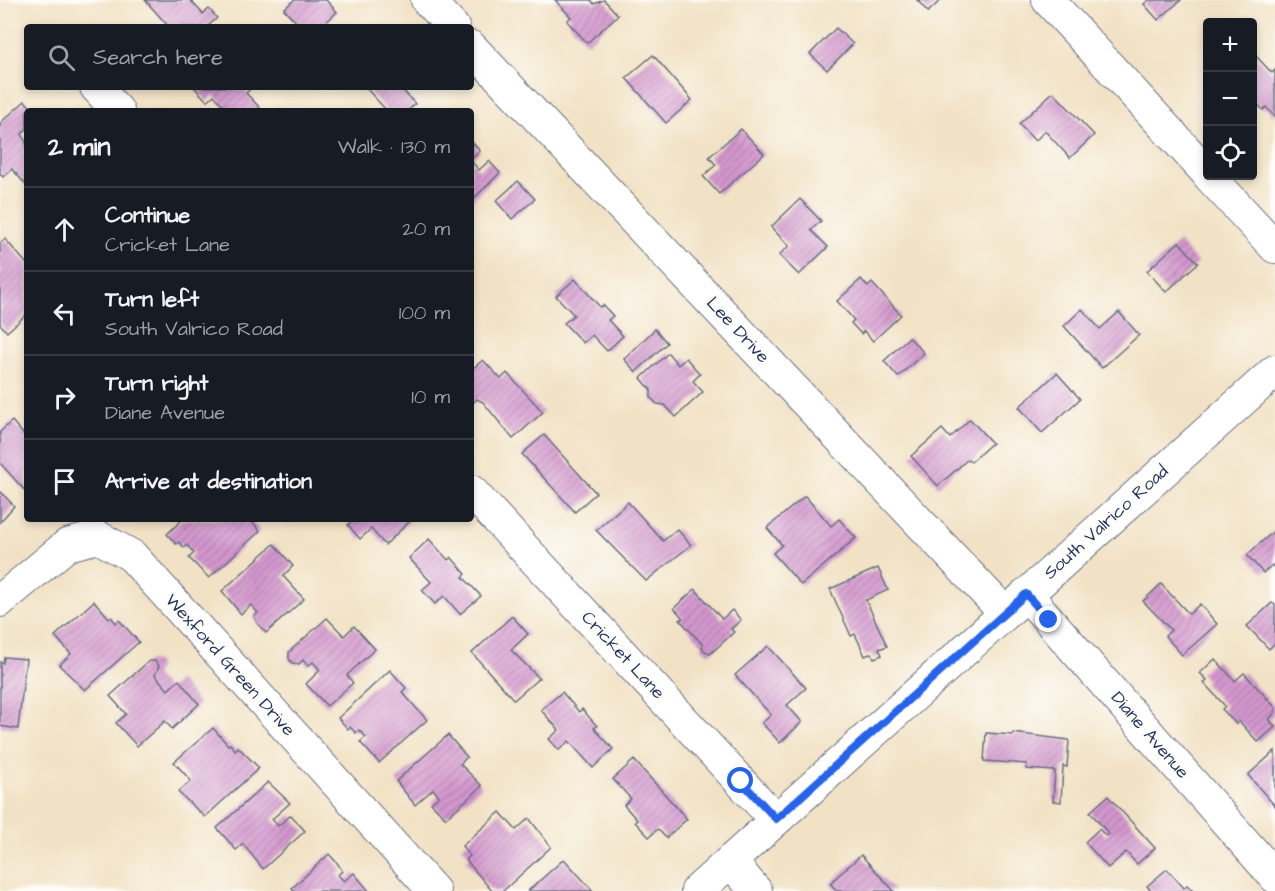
<!DOCTYPE html>
<meta charset="utf-8">
<style>
body{margin:0;font-family:"Architects Daughter",sans-serif;background:#20242c;color:#f1f3f6}
.controls{position:absolute;right:18px;top:18px;display:grid;overflow:hidden;border-radius:6px;box-shadow:0 3px 9px #0003}
.controls button{width:54px;height:54px;display:grid;place-items:center;padding:0;border:0;border-bottom:2px solid #363941;background:#171b24;color:#f1f3f6;font:30px sans-serif}
.stop{position:absolute;width:18px;height:18px;margin:-14px;border:4px solid #2563eb;border-radius:50%;background:#fff}
.stop.end{background:#2563eb;border-color:#fff;box-shadow:0 2px 6px #0008}
.list{margin:0;padding:0;list-style:none}
h2{display:flex;justify-content:space-between;align-items:center;height:78px;margin:0;padding:0 24px;font-size:26px}
h2 small{font-size:20px;font-weight:400;color:#9ea1a6}
.list li{display:grid;grid-template-columns:39px 1fr auto;gap:18px;align-items:center;box-sizing:border-box;height:84px;padding:0 24px;border-top:2px solid #363941}
.list b{display:block;font-size:22px;white-space:nowrap}
.list p{margin:0;font-size:20px;white-space:nowrap;color:#9ea1a6}
.list em{font-size:20px;font-style:normal;color:#9ea1a6}
.icon{flex:none;width:33px;height:33px;fill:none;stroke:currentColor;stroke-width:2;stroke-linecap:round;stroke-linejoin:round}
.map{position:relative;flex:none;width:1275px;height:891px;overflow:hidden}
.search{position:absolute;background:#171b24;box-shadow:0 3px 9px #0003;left:24px;top:24px;width:450px;height:66px;display:flex;align-items:center;gap:15px;box-sizing:border-box;padding:0 21px;border-radius:6px;color:#9ea1a6;font-size:22px}
.panel{position:absolute;background:#171b24;box-shadow:0 3px 9px #0003;left:24px;top:108px;width:450px;height:414px;border-radius:6px}
.map>svg:first-child{display:block}
.building{fill:url(#building-hatch)}
.lines{fill:none;stroke-linecap:round;stroke-linejoin:round}
.minor-casing{stroke:#666e82;stroke-width:34}
.minor{stroke:#fff;stroke-width:32}
.route{stroke:#2563eb;stroke-width:8}
.labels{text-anchor:middle;dominant-baseline:central;stroke-width:4.5;stroke-linejoin:round;paint-order:stroke}
.street-label{font-size:18px;fill:#1b2f5e;stroke:#fdfcf7}
</style>
<div class="map">
<svg width="1275" height="891" viewBox="0 0 1275 891">
<defs>
<pattern id="building-hatch" width="6" height="6" patternUnits="userSpaceOnUse" patternTransform="scale(1.5)"><rect width="6" height="6" fill="#d497ce"/><path d="M-1 1l2-2M0 6l6-6M5 7l2-2" fill="none" stroke="#ab7caa"/></pattern>
</defs>
<rect width="100%" height="100%" fill="#fdfcf7"/>
<filter id="ink" filterUnits="userSpaceOnUse"><feTurbulence type="fractalNoise" baseFrequency=".0167" numOctaves="2"/><feDisplacementMap in="SourceGraphic" scale="12" xChannelSelector="R" yChannelSelector="G"/><feConvolveMatrix kernelMatrix="1 2 1 2 8 2 1 2 1" color-interpolation-filters="sRGB"/></filter>
<filter id="wash" filterUnits="userSpaceOnUse"><feTurbulence type="fractalNoise" baseFrequency=".008" numOctaves="4" result="noise"/><feDisplacementMap in="SourceGraphic" scale="24" xChannelSelector="R" yChannelSelector="G"/><feGaussianBlur stdDeviation="1.35" result="paint"/><feColorMatrix in="noise" values="0 0 0 0 0 0 0 0 0 0 0 0 0 0 0 0 0 1.4 0 .05"/><feComposite in="paint" operator="in"/></filter>
<g filter="url(#wash)">
<rect width="100%" height="100%" fill="#f2e2c5"/>
<g id="blocks">
<g class="building">
<path d="M145,0H190L203,14L209,9L217,18L207,27H169Z"/>
<path d="M294,0H326L337,12L321,27H301L284,9Z"/>
<path d="M555,0H591L594,4L604,0L618,15L587,43L567,21L571,17Z"/>
<path d="M917,0H941L928,12Z"/>
<path d="M1149,0H1181L1158,20L1144,4Z"/>
<path d="M836,28L853,44L827,70L810,54Z"/>
<path d="M653,55L692,100L666,123L626,78Z"/>
<path d="M1256,56L1272,73L1275,70V117L1266,107L1263,110L1252,98V59Z"/>
<path d="M194,87H253L246,93L260,108L257,111H228L214,95L207,101Z"/>
<path d="M365,87H400L415,104L407,111H387Z"/>
<path d="M1053,92L1094,135L1070,158L1045,131L1035,141L1019,124Z"/>
<path d="M25,101L34,111H27V129L22,134L27,145V186L12,169L3,177L0,174V123Z"/>
<path d="M741,129L764,154L719,194L703,176L716,165L709,157Z"/>
<path d="M471,141L480,151L471,159Z"/>
<path d="M471,161L479,170L489,161L500,173L471,201Z"/>
<path d="M518,181L535,199L512,219L496,201Z"/>
<path d="M800,199L821,221L811,230L828,247L799,275L779,255L789,246L771,227Z"/>
<path d="M5,239L27,264V314L7,332L0,324V243Z"/>
<path d="M1179,242L1198,263L1166,292L1147,271Z"/>
<path d="M575,279L600,307L603,305L613,316L608,320L623,336L607,351L592,335L583,343L564,323L574,315L556,296Z"/>
<path d="M861,279L868,287L872,283L901,315L873,341L864,331L861,334L851,323L854,320L837,301Z"/>
<path d="M1082,309L1100,329L1119,312L1139,335L1102,368L1064,326Z"/>
<path d="M655,329L667,343L636,372L624,359Z"/>
<path d="M909,337L924,353L898,377L884,361Z"/>
<path d="M668,353L678,365L686,358L700,374L693,381L703,392L676,417L665,405L657,404L651,398V390L641,378Z"/>
<path d="M483,360L501,379L507,373L543,412L513,439L483,402L477,399L474,402L471,400V370Z"/>
<path d="M1057,373L1080,399L1042,433L1019,407Z"/>
<path d="M970,419L992,443L971,462L968,459L938,486L911,456L942,429L950,438Z"/>
<path d="M12,421L23,434L27,431V493L0,463V432Z"/>
<path d="M544,435L596,493L575,512L522,454Z"/>
<path d="M0,491L14,506L0,522Z"/>
<path d="M805,496L831,526L839,519L856,538L801,585L773,553L782,545L767,528Z"/>
<path d="M628,502L663,541L677,529L691,545L646,581L596,530Z"/>
<path d="M183,519H241L244,523L250,519L260,531L209,578L189,558L194,553L187,545L184,548L179,542L176,544L167,534Z"/>
<path d="M354,519H409L410,521L385,545L371,529L360,539L348,525Z"/>
<path d="M1275,530V569L1272,565L1263,573L1247,555Z"/>
<path d="M429,539L448,560L451,557L466,574L463,577L481,596L460,614L444,596L435,604L422,590L431,582L409,558Z"/>
<path d="M274,544L293,566L283,576L304,599L266,633L257,623L254,616L258,613L251,605L241,614L222,591Z"/>
<path d="M878,568L888,590L866,600L887,646L879,649L882,655L874,658L872,653L865,656L855,634L851,636L830,589Z"/>
<path d="M1161,584L1189,614L1200,604L1217,624L1182,655L1165,636L1171,630L1143,601Z"/>
<path d="M695,589L722,619L732,610L741,620L731,629L734,632L710,654L702,649L703,645L680,620L683,618L674,608Z"/>
<path d="M94,601L109,618L111,617L116,623L119,620L139,642L85,690L59,665L71,654L55,636Z"/>
<path d="M1272,603L1275,605V643L1269,649L1247,626Z"/>
<path d="M512,616L528,634L511,650L539,678L514,700L472,653Z"/>
<path d="M327,618L344,636L354,626L375,649L347,675L353,683L327,706L306,684L320,670L313,662L308,666L303,660L299,664L292,663L289,659V652Z"/>
<path d="M768,646L806,688L787,705L802,722L780,743L762,723L771,715L735,675Z"/>
<path d="M4,657L26,659L18,729L0,726V662L3,663Z"/>
<path d="M1215,659L1235,681L1244,673L1275,707V713L1269,719L1275,727L1258,742L1239,721L1236,724L1222,709L1225,706L1204,683L1207,680L1200,673Z"/>
<path d="M149,661H155L159,666L155,675L168,690L179,680L199,704L172,729L165,721L137,746L116,723L126,714L110,696Z"/>
<path d="M390,670L406,688L402,692L427,720L379,763L360,742L366,737L359,730L356,733L350,727L348,729L338,718Z"/>
<path d="M562,692L579,712L582,709L597,726L594,728L613,749L593,768L569,741L559,750L549,739L559,730L541,710Z"/>
<path d="M213,728L228,745L230,744L235,750L238,747L259,768L205,817L178,792L191,781L174,762Z"/>
<path d="M986,733L1013,735V733L1069,740L1067,767L1063,766L1061,802L1053,801L1055,771L1026,769L1027,764L984,761Z"/>
<path d="M448,735L467,757L460,764L482,786L446,818L431,803L439,796L433,789L415,805L396,781Z"/>
<path d="M1275,751V806L1248,775Z"/>
<path d="M634,760L687,819L666,838L658,829L649,837L635,822L637,820L624,805L631,799L613,779Z"/>
<path d="M268,782L290,803L272,819L278,826L291,815L305,831L263,869L243,844L236,850L217,828Z"/>
<path d="M1108,796L1155,848L1137,864L1126,852L1108,868L1085,842L1099,829L1106,836L1109,834L1090,812Z"/>
<path d="M500,812L516,830L529,818L551,847L503,891H492L466,860L470,856L462,846Z"/>
<path d="M329,854L338,864L342,871L338,875L344,881L354,873L369,891H294L292,888Z"/>
<path d="M861,855L894,891H837L830,883Z"/>
<path d="M564,859L593,891H528Z"/>
<path d="M1167,869L1184,888L1187,885L1193,891H1151L1147,886Z"/>
</g>
</g>
</g>
<g filter="url(#ink)">
<use href="#blocks" fill-opacity="0" stroke="#666e82" stroke-width="1.5"/>
<g class="lines">
<defs>
<g id="minor">
<path d="M427,0L453,27"/>
<path d="M1048,0L1208,174"/>
<path d="M471,47L1005,613"/>
<path d="M96,87L118,111"/>
<path d="M1209,176L1275,247"/>
<path d="M471,491L775,819"/>
<path d="M1026,594L1275,877"/>
<path d="M0,601L67,545L98,537L132,556L434,891"/>
<path d="M730,861L756,891"/>
<path d="M697,891L1275,371"/>
</g>
</defs>
<use href="#minor" class="minor-casing"/>
<use href="#minor" class="minor"/>
</g>
</g>
<g class="lines" filter="url(#ink)">
<path class="route" d="M741,781L776,819L1026,594L1049,620"/>
</g>
<g class="labels">
<g class="street-label">
<text transform="translate(738 330) rotate(47)">Lee Drive</text>
<text transform="translate(1106 522) rotate(-42)">South Valrico Road</text>
<text transform="translate(623 655) rotate(47)">Cricket Lane</text>
<text transform="translate(230 665) rotate(48)">Wexford Green Drive</text>
<text transform="translate(1150 735) rotate(49)">Diane Avenue</text>
</g>
</g>
</svg>
<div class="controls">
<button>+</button>
<button>−</button>
<button><svg class="icon" aria-label="locate" viewBox="0 0 24 24"><circle cx="12" cy="12" r="6"/><path d="M12 2v4M12 18v4M2 12h4M18 12h4"/></svg></button>
</div>
<div class="stop" style="left:741px;top:781px"></div>
<div class="stop end" style="left:1049px;top:620px"></div>
<div class="search"><svg class="icon" aria-label="search" viewBox="0 0 24 24"><circle cx="10" cy="10" r="6"/><path d="M15 15l6 6"/></svg>Search here</div>
<section class="panel">
<h2>2 min<small>Walk · 130 m</small></h2>
<ul class="list">
<li><svg class="icon" aria-label="ahead" viewBox="0 0 24 24"><path d="M12 20V5M6 11l6-6 6 6"/></svg><div><b>Continue</b><p>Cricket Lane</p></div><em>20 m</em></li>
<li><svg class="icon" aria-label="left" viewBox="0 0 24 24"><path d="M17 20v-9H6M10 6l-5 5 5 5"/></svg><div><b>Turn left</b><p>South Valrico Road</p></div><em>100 m</em></li>
<li><svg class="icon" aria-label="right" viewBox="0 0 24 24"><path d="M7 20v-9h11M14 6l5 5-5 5"/></svg><div><b>Turn right</b><p>Diane Avenue</p></div><em>10 m</em></li>
<li><svg class="icon" aria-label="arrive" viewBox="0 0 24 24"><path d="M6 21V4h12l-3 4 3 4H6"/></svg><div><b>Arrive at destination</b></div></li>
</ul>
</section>
</div>
